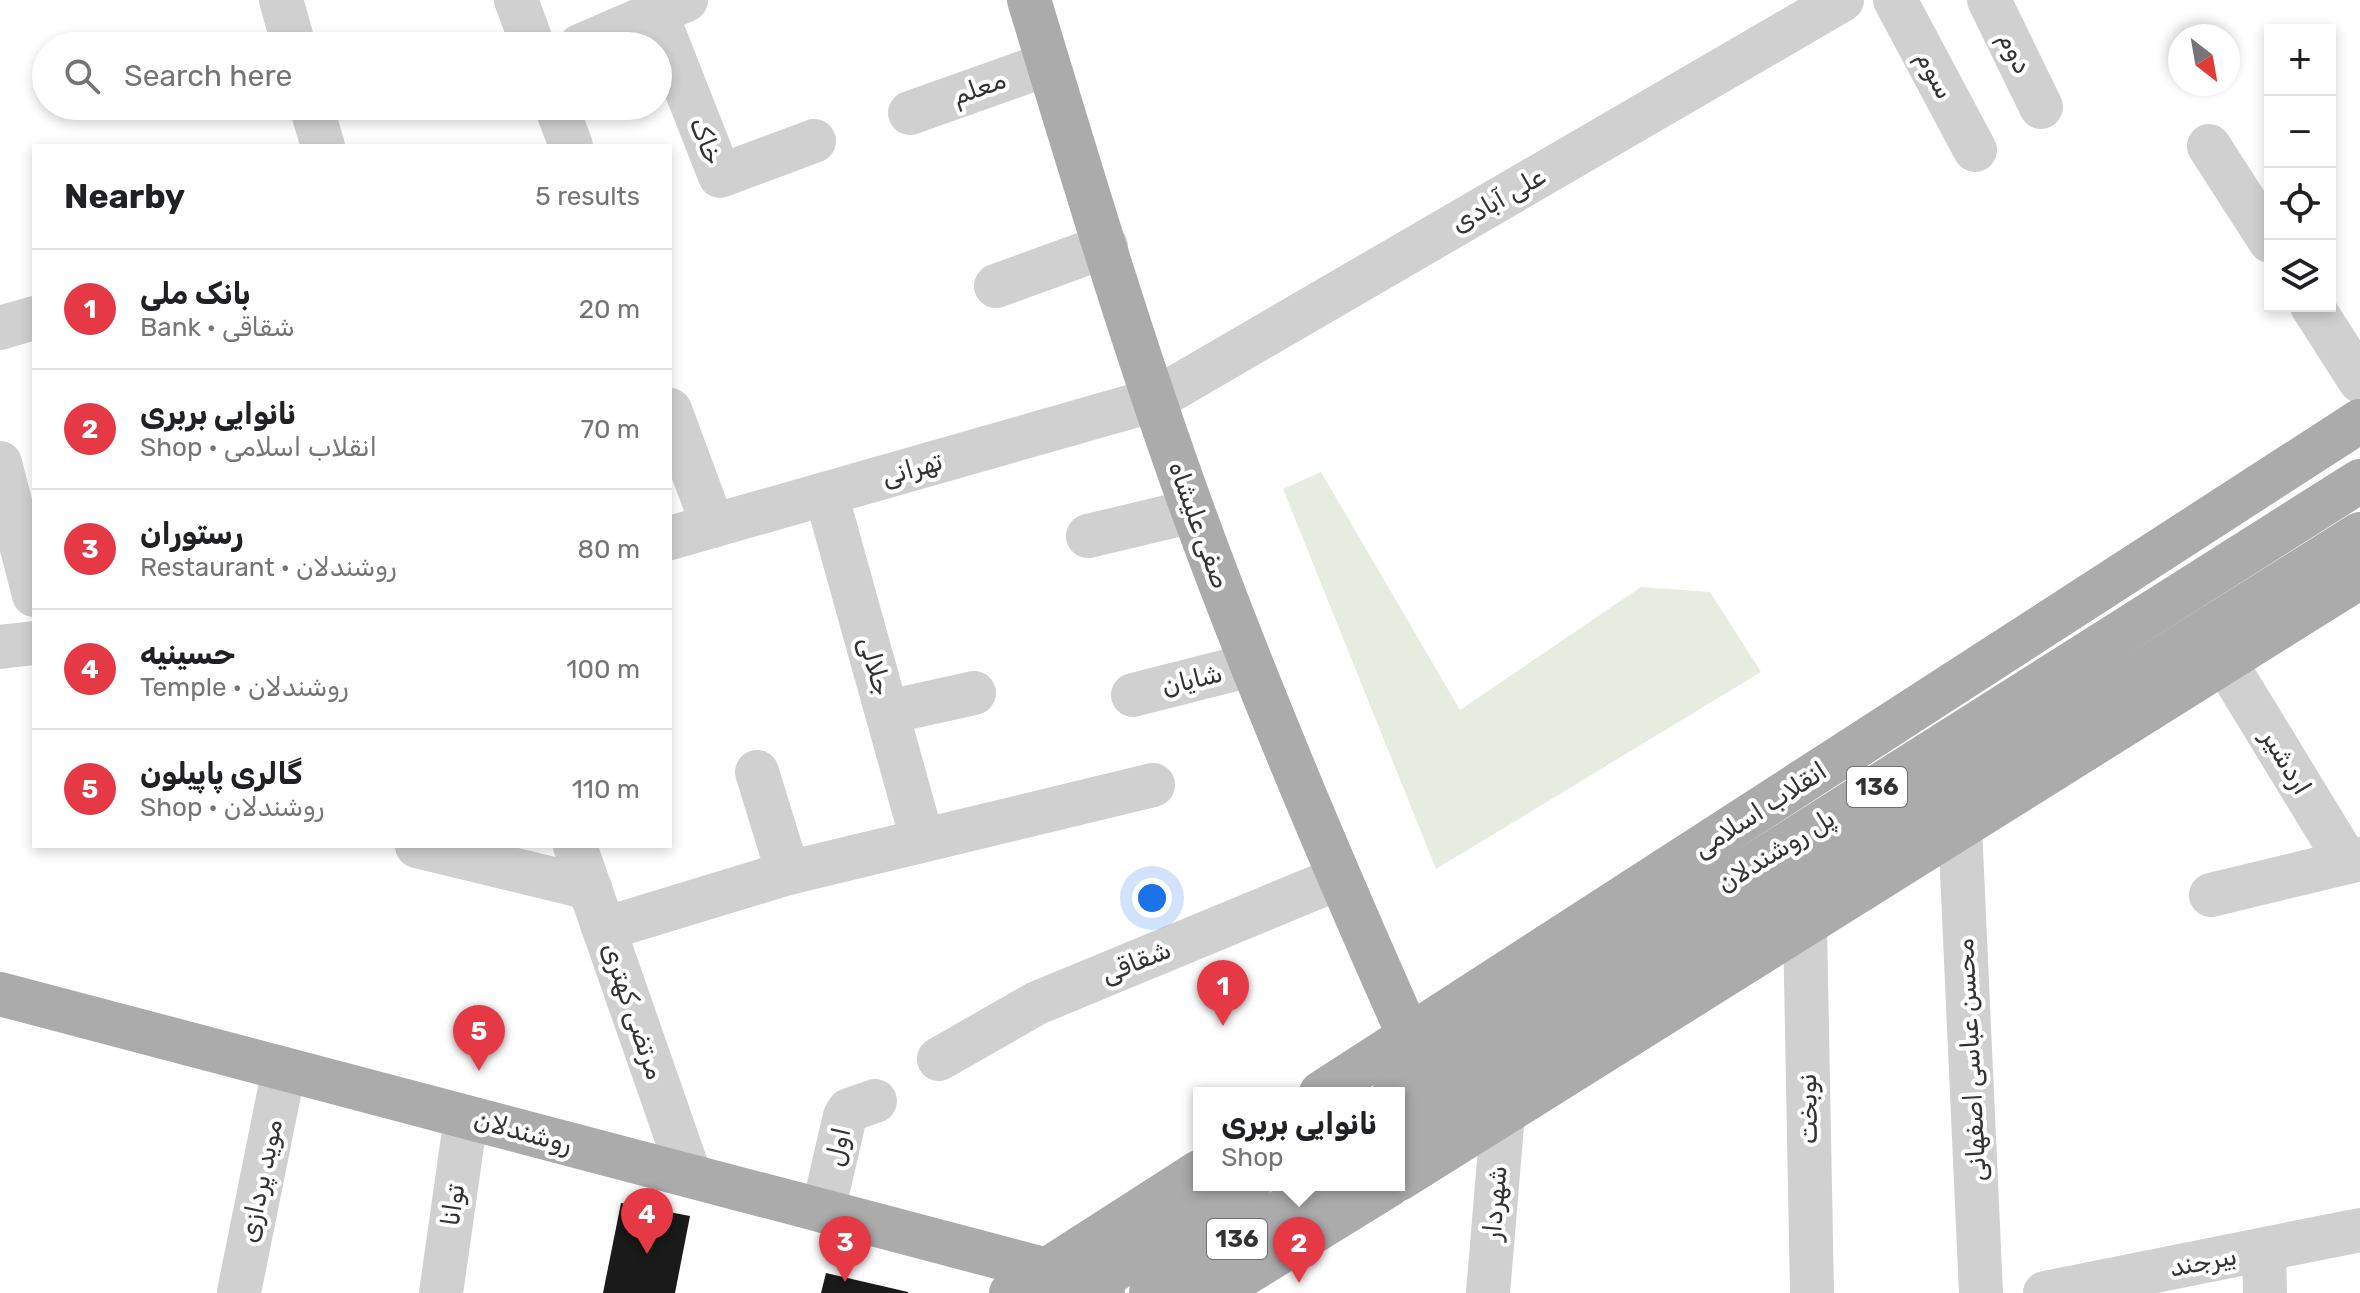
<!DOCTYPE html>
<meta charset="utf-8">
<style>
body{margin:0;font-family:Rubik,Vazirmatn,sans-serif;background:#f2f2f2;color:#202124}
.controls{position:absolute;right:24px;top:24px;display:grid;overflow:hidden;border-radius:0px;box-shadow:0 4px 12px #0003}
.controls button{width:72px;height:72px;display:grid;place-items:center;padding:0;border:0;border-bottom:2px solid #e0e0e0;background:#fff;color:#202124;font:40px sans-serif}
.compass{position:absolute;left:2168px;top:24px;width:72px;height:72px;border-radius:50%;background:#fff;box-shadow:0 4px 12px #0003;rotate:149deg}
.you{position:absolute;left:1152px;top:898px;width:28px;height:28px;margin:-20px;border:6px solid #fff;border-radius:50%;background:#1a73e8;box-shadow:0 0 0 12px #1a73e833}
.badge{display:grid;place-items:center;width:52px;height:52px;border-radius:50%;background:#e63946;color:#fff;font-size:26px;font-weight:700}
.pin{position:absolute;translate:-50% -66px;filter:drop-shadow(0 2px 4px #0008)}
.pin::after{content:'';position:absolute;top:42px;width:28px;height:24px;background:inherit;clip-path:polygon(0 0,100% 0,50% 100%)}
.popup{position:absolute;left:1193px;top:1087px;width:212px;height:104px;box-sizing:border-box;display:grid;place-content:center;border-radius:0px;background:#fff;filter:drop-shadow(0 2px 6px #0005);font-size:26px;white-space:nowrap;color:#757577}
.popup b{font-size:30px;color:#202124}
.popup::after{content:'';position:absolute;left:50%;top:100%;margin-left:-16px;border:16px solid transparent;border-top-color:#fff}
.list{margin:0;padding:0;list-style:none}
h2{display:flex;justify-content:space-between;align-items:center;height:104px;margin:0;padding:0 32px;font-size:34px}
h2 small{font-size:26px;font-weight:400;color:#757577}
.list li{display:grid;grid-template-columns:52px 1fr auto;gap:24px;align-items:center;box-sizing:border-box;height:120px;padding:0 32px;border-top:2px solid #e0e0e0}
.list b{display:block;font-size:30px;white-space:nowrap}
.list p{margin:0;font-size:26px;white-space:nowrap;color:#757577}
.list em{font-size:26px;font-style:normal;color:#757577}
.icon{flex:none;width:44px;height:44px;fill:none;stroke:currentColor;stroke-width:2;stroke-linecap:round;stroke-linejoin:round}
.map{position:relative;flex:none;width:2360px;height:1293px;overflow:hidden}
.search{position:absolute;background:#fff;box-shadow:0 4px 12px #0003;left:32px;top:32px;width:640px;height:88px;display:flex;align-items:center;gap:20px;box-sizing:border-box;padding:0 28px;border-radius:44px;color:#757577;font-size:30px}
.panel{position:absolute;background:#fff;box-shadow:0 4px 12px #0003;left:32px;top:144px;width:640px;height:704px;border-radius:0px}
.map>svg:first-child{display:block}
.green{fill:#e6ecdf}
.building{fill:#1a1a1a}
.lines{fill:none;stroke-linecap:round;stroke-linejoin:round}
.minor{stroke:#d0d0d0;stroke-width:44}
.major{stroke:#ababab;stroke-width:44}
.major-bridge{stroke:#ababab;stroke-width:44}
.labels{text-anchor:middle;dominant-baseline:central;stroke-width:8;stroke-linejoin:round;paint-order:stroke}
.shield{fill:#fff;stroke:#707070;stroke-width:2}
.shield-label{font-size:24px;font-weight:bold;fill:#333}
.street-label{font-size:26px;fill:#333;stroke:#fff}
</style>
<div class="map">
<svg width="2360" height="1293" viewBox="0 0 2360 1293">
<rect width="100%" height="100%" fill="#fff"/>
<path class="green" d="M1321,472L1460,710L1641,587L1710,592L1761,672L1436,869L1283,489Z"/>
<g class="building">
<path d="M621,1203L690,1216L675,1293H603Z"/>
<path d="M826,1273L908,1292V1293H821Z"/>
</g>
<g class="lines">
<g class="minor">
<path d="M281,0L294,46"/>
<path d="M516,0L533,46"/>
<path d="M1895,0L1975,150"/>
<path d="M1989,0L2041,107"/>
<path d="M656,13L720,176L814,141"/>
<path d="M580,46L686,0"/>
<path d="M311,106L323,146"/>
<path d="M556,106L571,146"/>
<path d="M910,113L1048,64"/>
<path d="M2209,146L2270,241"/>
<path d="M996,286L1106,246"/>
<path d="M2312,306L2360,381"/>
<path d="M0,328L34,318"/>
<path d="M670,410L713,526"/>
<path d="M0,463L34,595"/>
<path d="M826,494L922,839"/>
<path d="M1088,536L1193,511"/>
<path d="M670,538L1154,400L1842,0"/>
<path d="M0,647L34,643"/>
<path d="M2225,662L2347,862"/>
<path d="M1133,695L1251,665"/>
<path d="M888,712L974,693"/>
<path d="M757,772L788,873"/>
<path d="M1960,827L1981,1293"/>
<path d="M417,846L590,888"/>
<path d="M575,846L690,1176"/>
<path d="M2211,895L2360,859"/>
<path d="M1805,925L1812,1293"/>
<path d="M604,929L788,873L1153,785"/>
<path d="M939,1059L1037,1003L1339,878"/>
<path d="M823,1211L845,1116L849,1110L875,1101"/>
<path d="M2264,1250L2265,1293"/>
<path d="M239,1292L284,1069"/>
<path d="M441,1293L466,1117"/>
<path d="M1488,1293L1503,1113"/>
<path d="M2045,1293L2360,1230"/>
</g>
<g class="major">
<path d="M1029,0C1081,171 1132,343 1193,511C1258,689 1332,863 1409,1036"/>
<path d="M0,994L1047,1270L1103,1293"/>
<path d="M1321,1093L2360,421"/>
<path d="M1399,1179L2360,577"/>
<path d="M1011,1293L1199,1172"/>
<path d="M1214,1293L1389,1185"/>
</g>
<g class="major-bridge">
<path d="M1394,1093L2360,481"/>
<path d="M1399,1137L2360,534"/>
<path d="M1078,1293L1249,1185"/>
<path d="M1151,1293L1323,1185"/>
</g>
</g>
<g class="labels">
<g class="shield">
<rect x="1847" y="767" width="60" height="40" rx="6"/>
<rect x="1207" y="1219" width="60" height="40" rx="6"/>
</g>
<g class="shield-label">
<text x="1877" y="787">136</text>
<text x="1237" y="1239">136</text>
</g>
<g class="street-label">
<text transform="translate(2015 53) rotate(64)">دوم</text>
<text transform="translate(1935 75) rotate(62)">سوم</text>
<text transform="translate(979 88) rotate(-20)">معلم</text>
<text transform="translate(706 141) rotate(68)">خاک</text>
<text transform="translate(1498 200) rotate(-30)">علی آبادی</text>
<text transform="translate(912 469) rotate(-16)">تهرانی</text>
<text transform="translate(1199 525) rotate(70)">صفی علیشاه</text>
<text transform="translate(875 666) rotate(74)">جلالی</text>
<text transform="translate(1192 680) rotate(-14)">شایان</text>
<text transform="translate(2286 762) rotate(59)">اردشیر</text>
<text transform="translate(1760 810) rotate(-33)">انقلاب اسلامی</text>
<text transform="translate(1776 851) rotate(-32)">پل روشندلان</text>
<text transform="translate(1136 962) rotate(-22)">شقاقی</text>
<text transform="translate(633 1011) rotate(71)">مرتضی کهتری</text>
<text transform="translate(1971 1060) rotate(-93)">محسن عباسی اصفهانی</text>
<text transform="translate(1808 1109) rotate(-91)">نوبخت</text>
<text transform="translate(523 1132) rotate(15)">روشندلان</text>
<text transform="translate(838 1147) rotate(-77)">اول</text>
<text transform="translate(261 1181) rotate(-78)">موید پردازی</text>
<text transform="translate(1495 1203) rotate(-85)">شهردار</text>
<text transform="translate(453 1205) rotate(-82)">توانا</text>
<text transform="translate(2203 1262) rotate(-11)">بیرجند</text>
</g>
</g>
</svg>
<div class="controls">
<button>+</button>
<button>−</button>
<button><svg class="icon" aria-label="locate" viewBox="0 0 24 24"><circle cx="12" cy="12" r="6"/><path d="M12 2v4M12 18v4M2 12h4M18 12h4"/></svg></button>
<button><svg class="icon" aria-label="layers" viewBox="0 0 24 24"><path d="M12 4l9 5-9 5-9-5zM3 14l9 5 9-5"/></svg></button>
</div>
<svg class="compass" viewBox="-18 -18 36 36"><path d="M0-13l5 13h-10z" fill="#e53935"/><path d="M0 13l5-13h-10z" fill="#757577"/></svg>
<div class="you"></div>
<div class="pin badge" style="left:1223px;top:1026px">1</div>
<div class="pin badge" style="left:1299px;top:1283px">2</div>
<div class="popup"><b>نانوایی بربری</b>Shop</div>
<div class="pin badge" style="left:845px;top:1282px">3</div>
<div class="pin badge" style="left:647px;top:1254px">4</div>
<div class="pin badge" style="left:479px;top:1071px">5</div>
<div class="search"><svg class="icon" aria-label="search" viewBox="0 0 24 24"><circle cx="10" cy="10" r="6"/><path d="M15 15l6 6"/></svg>Search here</div>
<section class="panel">
<h2>Nearby<small>5 results</small></h2>
<ul class="list">
<li><span class="badge">1</span><div><b>بانک ملی</b><p>Bank · شقاقی</p></div><em>20 m</em></li>
<li><span class="badge">2</span><div><b>نانوایی بربری</b><p>Shop · انقلاب اسلامی</p></div><em>70 m</em></li>
<li><span class="badge">3</span><div><b>رستوران</b><p>Restaurant · روشندلان</p></div><em>80 m</em></li>
<li><span class="badge">4</span><div><b>حسینیه</b><p>Temple · روشندلان</p></div><em>100 m</em></li>
<li><span class="badge">5</span><div><b>گالری پاپیلون</b><p>Shop · روشندلان</p></div><em>110 m</em></li>
</ul>
</section>
</div>
